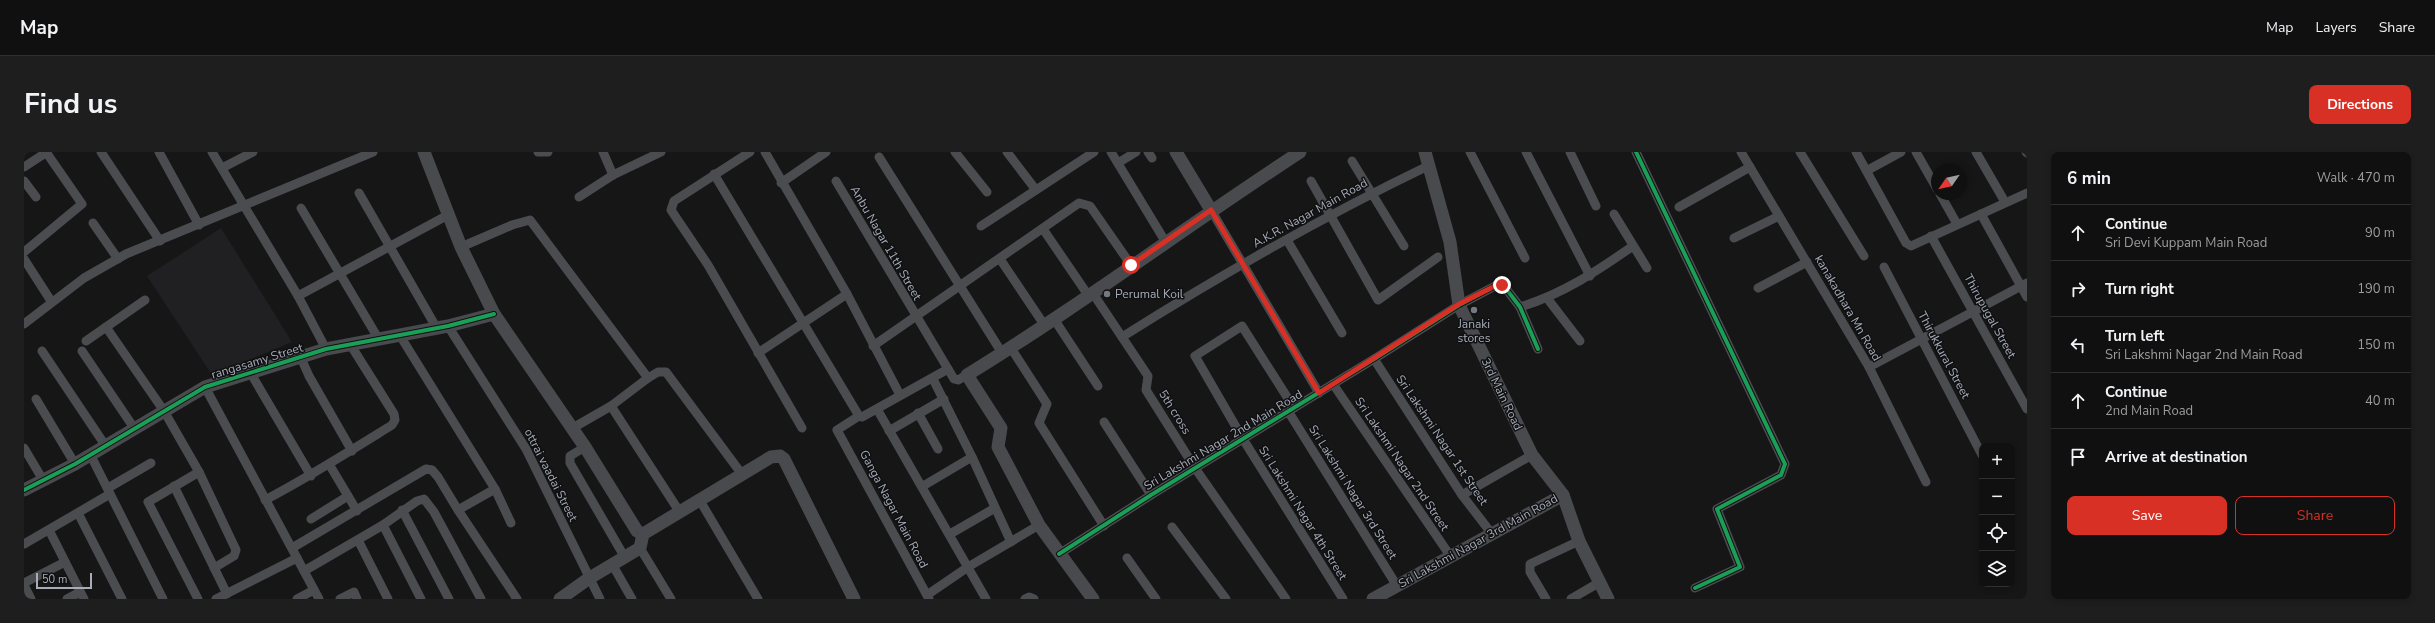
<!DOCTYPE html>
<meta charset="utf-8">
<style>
body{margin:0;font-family:"Nunito Sans",sans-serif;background:#1e1e1e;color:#f1f3f6}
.controls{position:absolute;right:12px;bottom:12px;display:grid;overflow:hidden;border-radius:8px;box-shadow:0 2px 6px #0003}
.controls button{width:36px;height:36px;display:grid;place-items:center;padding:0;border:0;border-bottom:1px solid #303030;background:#101010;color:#f1f3f6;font:20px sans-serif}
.compass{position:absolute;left:1907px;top:12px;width:36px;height:36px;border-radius:50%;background:#101010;box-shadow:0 2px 6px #0003;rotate:236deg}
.scale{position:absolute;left:12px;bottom:10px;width:56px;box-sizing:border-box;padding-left:4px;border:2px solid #a6adb8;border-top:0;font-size:11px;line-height:14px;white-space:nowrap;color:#a6adb8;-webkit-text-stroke:3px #101012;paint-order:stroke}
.stop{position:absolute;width:12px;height:12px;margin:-9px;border:3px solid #d93025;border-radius:50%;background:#fff}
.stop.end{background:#d93025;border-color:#fff;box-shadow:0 1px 4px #0008}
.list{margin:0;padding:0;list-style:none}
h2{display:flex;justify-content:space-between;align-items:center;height:52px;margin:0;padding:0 16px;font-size:17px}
h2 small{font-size:13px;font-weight:400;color:#9c9d9f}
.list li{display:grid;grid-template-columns:26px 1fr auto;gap:12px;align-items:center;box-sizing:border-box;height:56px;padding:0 16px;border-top:1px solid #303030}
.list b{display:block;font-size:15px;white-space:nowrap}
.list p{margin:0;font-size:13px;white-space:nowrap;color:#9c9d9f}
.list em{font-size:13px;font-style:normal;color:#9c9d9f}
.actions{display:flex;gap:8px;padding:12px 16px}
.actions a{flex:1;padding:9px 0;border:1px solid #d93025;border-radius:8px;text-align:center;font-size:14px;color:#d93025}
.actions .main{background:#d93025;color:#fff}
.icon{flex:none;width:22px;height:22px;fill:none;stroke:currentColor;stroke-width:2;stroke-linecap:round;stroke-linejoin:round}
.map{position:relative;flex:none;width:2003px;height:447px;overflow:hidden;border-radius:8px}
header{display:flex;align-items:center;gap:24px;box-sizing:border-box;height:56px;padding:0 20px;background:#101010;border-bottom:1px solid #303030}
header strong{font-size:19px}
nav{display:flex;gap:22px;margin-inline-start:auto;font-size:14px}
.intro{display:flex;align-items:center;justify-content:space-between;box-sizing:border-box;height:96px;padding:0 24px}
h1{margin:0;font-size:28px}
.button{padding:10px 18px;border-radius:8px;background:#d93025;color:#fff;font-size:14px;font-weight:700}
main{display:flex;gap:24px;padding:0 24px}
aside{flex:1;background:#101010;border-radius:8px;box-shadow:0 2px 6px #0003}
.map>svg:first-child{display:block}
.built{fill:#202023}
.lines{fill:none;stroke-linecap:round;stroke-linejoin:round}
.street{stroke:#4a4c4f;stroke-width:9}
.secondary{stroke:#484a4e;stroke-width:13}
.cycleway-casing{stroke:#101012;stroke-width:6}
.cycleway{stroke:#1a9f57;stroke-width:4}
.route{stroke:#d93025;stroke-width:5}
.poi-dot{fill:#74787f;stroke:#101012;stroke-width:1.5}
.labels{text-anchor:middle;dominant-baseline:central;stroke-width:3;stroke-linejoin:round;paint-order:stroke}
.street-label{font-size:12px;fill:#a6adb8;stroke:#101012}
.poi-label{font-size:12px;fill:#a6adb8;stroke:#101012;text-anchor:start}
</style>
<header>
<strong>Map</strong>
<nav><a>Map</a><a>Layers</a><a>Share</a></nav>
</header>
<div class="intro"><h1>Find us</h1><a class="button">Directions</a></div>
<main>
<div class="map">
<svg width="2003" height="447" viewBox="0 0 2003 447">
<rect width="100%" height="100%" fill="#161616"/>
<path class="built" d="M197,76L268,190L188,223L123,124Z"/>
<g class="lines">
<g class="street">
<path d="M77,0L136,89"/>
<path d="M135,0L175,73"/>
<path d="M188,0L274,144L302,197"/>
<path d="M514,0H524"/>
<path d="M579,0L589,23"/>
<path d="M726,0L650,49L647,58L684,113L778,276"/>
<path d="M741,0L823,142L876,243"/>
<path d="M931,0L963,40"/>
<path d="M983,0L1012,38"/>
<path d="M1087,0L1141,89"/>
<path d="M1124,0L1128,6"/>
<path d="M1446,0L1501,106"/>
<path d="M1502,0L1566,124"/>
<path d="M1546,0L1572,54"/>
<path d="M1612,0L1761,312L1757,323L1693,357L1716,415L1671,436"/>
<path d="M1717,0L1845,215L1902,330"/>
<path d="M1776,0L1840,104"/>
<path d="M1832,0L1882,91L1887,94L2003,41"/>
<path d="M1892,0L1913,37"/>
<path d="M1952,0L1981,50"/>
<path d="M2002,0L2003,1"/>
<path d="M855,5L978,201"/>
<path d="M1328,9L1380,94"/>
<path d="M1094,11L1112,0"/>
<path d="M0,15L23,0"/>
<path d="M198,16L229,0"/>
<path d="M1844,18L1877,0"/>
<path d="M690,22L835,264"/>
<path d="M0,29L12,45"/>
<path d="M812,29L930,227L934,228L943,223"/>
<path d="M1287,29L1354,148L1414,105"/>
<path d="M757,31L802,0"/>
<path d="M335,41L412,175"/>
<path d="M1916,42L1933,72"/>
<path d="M555,45L589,23L637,0"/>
<path d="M1655,55L1726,15"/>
<path d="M277,56L354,186"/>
<path d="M1187,58L1295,241"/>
<path d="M1590,62L1623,116"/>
<path d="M1957,62L2003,145"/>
<path d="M69,71L94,107"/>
<path d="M957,74L1070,0"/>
<path d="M1019,77L1064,143"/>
<path d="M1907,84L2003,257"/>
<path d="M1710,86L1755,64"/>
<path d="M1263,88L1318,181"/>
<path d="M437,95L488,73L506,68L624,226"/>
<path d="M0,100L58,52L22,0"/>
<path d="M0,107L27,149"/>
<path d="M976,107L1021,174"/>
<path d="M1860,115L1958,303"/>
<path d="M1734,136L1783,110"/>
<path d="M1068,140L1124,224L1122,238L1171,316L1262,447"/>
<path d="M274,144L424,63"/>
<path d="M1523,146L1556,189"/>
<path d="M1496,155C1539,142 1573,119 1609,94"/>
<path d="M1030,167L1074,234"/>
<path d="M0,172L60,126L102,102L349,0"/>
<path d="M424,174L502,297L576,447"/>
<path d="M82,175L140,259L175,320L212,398L210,404L190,416"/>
<path d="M375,182L471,337L487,371"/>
<path d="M1098,185C1198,122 1300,64 1406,13"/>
<path d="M62,189L121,148"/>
<path d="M849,194L1055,51L1066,54L1107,113"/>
<path d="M987,196L1023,252L1015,271L1080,374"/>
<path d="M18,199L81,293"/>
<path d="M58,199L110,276"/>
<path d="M734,201L823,142"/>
<path d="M277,206L285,224L328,299"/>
<path d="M1350,207L1438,343L1468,382"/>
<path d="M1845,215L2003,131"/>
<path d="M226,220L287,324"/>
<path d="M909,227L948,305L987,390"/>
<path d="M1309,232L1427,405"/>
<path d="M181,235L295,447"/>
<path d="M12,247L51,312"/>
<path d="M587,254L655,359"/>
<path d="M1270,256L1218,174L1171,204L1219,287L1319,447"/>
<path d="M853,257L962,447"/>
<path d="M1264,259L1373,434"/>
<path d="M894,261L914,297"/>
<path d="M1080,270L1127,343"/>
<path d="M547,277L587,254L624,226L634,220H642L717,321"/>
<path d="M865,279L920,247"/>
<path d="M561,295L546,304V311L600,404"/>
<path d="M0,296L19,328"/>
<path d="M66,302L139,447"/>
<path d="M305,312L333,359"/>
<path d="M150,334L203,442"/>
<path d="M899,334L948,305"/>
<path d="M84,336L127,311"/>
<path d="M1438,343L1508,303"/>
<path d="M675,347L734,447"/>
<path d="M241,348C285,325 326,299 368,273L371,268L370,262L326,192"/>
<path d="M378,358L425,447"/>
<path d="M434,358L471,337"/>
<path d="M54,361L98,447"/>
<path d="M287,367L324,344"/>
<path d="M359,373L397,447"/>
<path d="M1148,375L1202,447"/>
<path d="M25,378L60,447"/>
<path d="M926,382L971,356"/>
<path d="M334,388L364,447"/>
<path d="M0,392L86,342"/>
<path d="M268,396L402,317L408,318L414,325L434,358L493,447"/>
<path d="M616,396L647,447"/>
<path d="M1035,402L1127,343L1350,207L1435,153L1473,133L1480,134L1496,155L1514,197"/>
<path d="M1103,406L1132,447"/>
<path d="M588,412L608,447"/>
<path d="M280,419L359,373L393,349L400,347L410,360L457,447"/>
<path d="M0,431L41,410"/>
<path d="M0,433L7,447"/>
<path d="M903,443L944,415L1015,373"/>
<path d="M43,447L56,440"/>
<path d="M174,447L124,350L175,320"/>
<path d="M192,447L273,406"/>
<path d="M273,447L290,438"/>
<path d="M316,447L330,440L333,447"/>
<path d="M905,447L813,278L835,264L838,265L924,217"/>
<path d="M1001,447L1005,445L1010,447"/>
<path d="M1522,447L1506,420V412L1555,389"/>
<path d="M1547,447L1576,430"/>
</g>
<g class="secondary">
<path d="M400,0L437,95L470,162L561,295L613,379L619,382"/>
<path d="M1152,0L1187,58"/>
<path d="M1401,0L1426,90L1435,153L1508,303L1539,343L1555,389L1584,447"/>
<path d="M0,338L51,312L181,235L302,197L424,174L470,162"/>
<path d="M619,382L747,305L756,304L760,307L830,447"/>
<path d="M536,447L564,427L616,396L619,382"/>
<path d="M1069,447L1015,373L974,295L977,276L943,223C1057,153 1164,73 1276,0"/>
<path d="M1349,447L1539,343"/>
</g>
<defs>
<g id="cycleway">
<path d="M1612,0L1761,312L1757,323L1693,357L1716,415L1671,436"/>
<path d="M0,338L51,312L181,235L302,197L424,174L470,162"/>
<path d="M1035,402L1127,343L1350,207L1435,153L1473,133L1480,134L1496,155L1514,197"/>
</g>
</defs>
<use href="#cycleway" class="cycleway-casing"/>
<use href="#cycleway" class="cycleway"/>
</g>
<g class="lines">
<path class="route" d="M1107,113L1187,58L1295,241L1435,152L1473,133H1478"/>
</g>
<g class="poi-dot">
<circle cx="1083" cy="142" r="4"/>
<circle cx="1450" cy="158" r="4"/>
</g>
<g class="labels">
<g class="street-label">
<text transform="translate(1286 61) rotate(-29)">A.K.R. Nagar Main Road</text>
<text transform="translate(862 91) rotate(60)">Anbu Nagar 11th Street</text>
<text transform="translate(1824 156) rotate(60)">kanakadhara Mn Road</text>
<text transform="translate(1966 164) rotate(61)">Thirupugal Street</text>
<text transform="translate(1920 203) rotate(62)">Thirukkural Street</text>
<text transform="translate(233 209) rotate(-17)">rangasamy Street</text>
<text transform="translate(1478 242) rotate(64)">3rd Main Road</text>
<text transform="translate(1151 260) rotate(58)">5th cross</text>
<text transform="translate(1199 288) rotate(-31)">Sri Lakshmi Nagar 2nd Main Road</text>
<text transform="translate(1418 288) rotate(56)">Sri Lakshmi Nagar 1st Street</text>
<text transform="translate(1378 312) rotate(56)">Sri Lakshmi Nagar 2nd Street</text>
<text transform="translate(527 323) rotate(63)">ottrai vaadai Street</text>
<text transform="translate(1329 340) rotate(58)">Sri Lakshmi Nagar 3rd Street</text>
<text transform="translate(870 357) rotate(62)">Ganga Nagar Main Road</text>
<text transform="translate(1279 361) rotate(58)">Sri Lakshmi Nagar 4th Street</text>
<text transform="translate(1454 389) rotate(-29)">Sri Lakshmi Nagar 3rd Main Road</text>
</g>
<g class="poi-label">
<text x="1091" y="142">Perumal Koil</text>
<text x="1450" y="172" text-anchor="middle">Janaki<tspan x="1450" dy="14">stores</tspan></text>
</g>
</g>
</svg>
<div class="controls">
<button>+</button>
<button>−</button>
<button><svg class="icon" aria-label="locate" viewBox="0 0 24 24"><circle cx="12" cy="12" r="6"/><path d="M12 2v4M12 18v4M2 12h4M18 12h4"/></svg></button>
<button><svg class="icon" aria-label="layers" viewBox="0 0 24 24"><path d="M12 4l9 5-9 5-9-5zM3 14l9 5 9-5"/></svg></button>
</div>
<svg class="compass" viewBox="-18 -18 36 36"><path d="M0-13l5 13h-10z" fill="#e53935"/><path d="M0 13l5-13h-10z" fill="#9c9d9f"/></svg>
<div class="scale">50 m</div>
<div class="stop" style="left:1107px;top:113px"></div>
<div class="stop end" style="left:1478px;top:133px"></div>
</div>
<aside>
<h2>6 min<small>Walk · 470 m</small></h2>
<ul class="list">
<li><svg class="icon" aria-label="ahead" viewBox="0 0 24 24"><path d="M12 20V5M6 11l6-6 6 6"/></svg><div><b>Continue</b><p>Sri Devi Kuppam Main Road</p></div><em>90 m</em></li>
<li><svg class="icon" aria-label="right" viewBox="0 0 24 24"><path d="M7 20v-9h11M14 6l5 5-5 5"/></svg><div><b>Turn right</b></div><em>190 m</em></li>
<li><svg class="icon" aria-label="left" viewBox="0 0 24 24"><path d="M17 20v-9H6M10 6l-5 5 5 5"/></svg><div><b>Turn left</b><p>Sri Lakshmi Nagar 2nd Main Road</p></div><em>150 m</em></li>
<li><svg class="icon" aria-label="ahead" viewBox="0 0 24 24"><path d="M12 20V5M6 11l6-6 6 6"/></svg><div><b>Continue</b><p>2nd Main Road</p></div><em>40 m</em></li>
<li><svg class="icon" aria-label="arrive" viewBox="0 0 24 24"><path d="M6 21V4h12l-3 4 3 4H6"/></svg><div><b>Arrive at destination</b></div></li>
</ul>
<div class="actions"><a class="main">Save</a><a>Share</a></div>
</aside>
</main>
